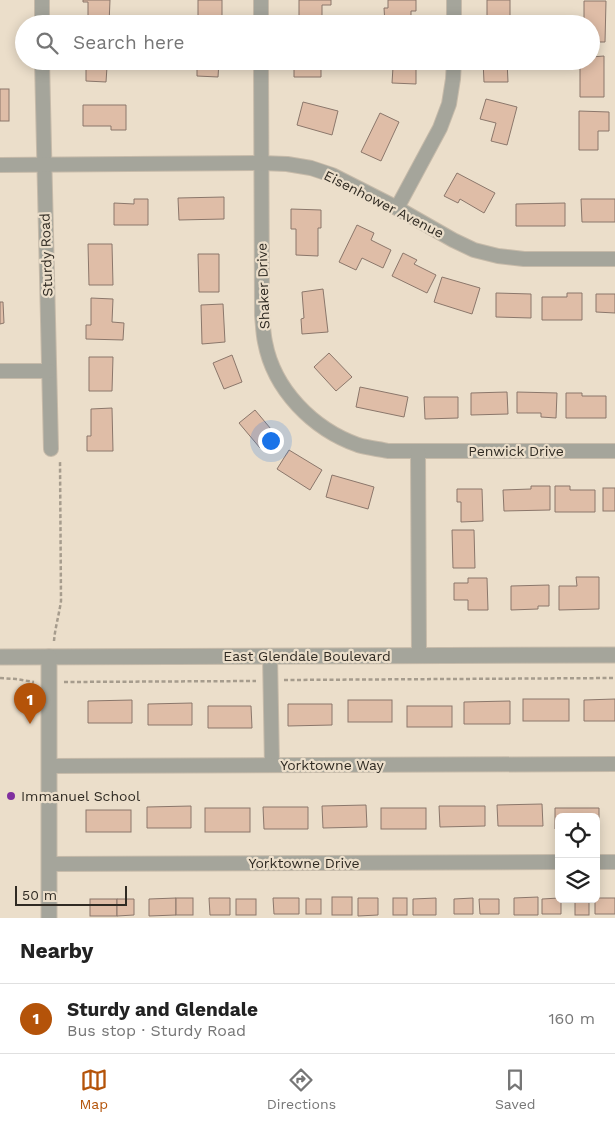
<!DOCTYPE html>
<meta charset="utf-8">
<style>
body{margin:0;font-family:"Work Sans",sans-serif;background:#f2f2f2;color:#222}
.controls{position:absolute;right:15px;bottom:15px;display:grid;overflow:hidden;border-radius:8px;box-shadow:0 2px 12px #0003}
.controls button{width:45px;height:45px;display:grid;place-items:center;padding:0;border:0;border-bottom:1px solid #e0e0e0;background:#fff;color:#222;font:25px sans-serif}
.scale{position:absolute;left:15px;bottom:12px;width:112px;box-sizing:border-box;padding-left:5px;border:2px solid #302b23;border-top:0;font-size:14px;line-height:18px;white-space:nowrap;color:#302b23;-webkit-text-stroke:4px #ebdeca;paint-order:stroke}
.you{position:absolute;left:270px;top:440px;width:18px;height:18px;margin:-12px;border:4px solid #fff;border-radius:50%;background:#1a73e8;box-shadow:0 0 0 8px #1a73e833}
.badge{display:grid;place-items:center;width:32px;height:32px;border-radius:50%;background:#b45309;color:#fff;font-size:16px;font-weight:700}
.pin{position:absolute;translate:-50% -41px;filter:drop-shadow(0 1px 2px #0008)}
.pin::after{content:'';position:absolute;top:26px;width:18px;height:15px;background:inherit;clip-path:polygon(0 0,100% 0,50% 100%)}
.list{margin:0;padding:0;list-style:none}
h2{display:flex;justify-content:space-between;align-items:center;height:65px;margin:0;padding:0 20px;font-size:21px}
h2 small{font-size:16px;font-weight:400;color:#767676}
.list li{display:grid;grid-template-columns:32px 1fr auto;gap:15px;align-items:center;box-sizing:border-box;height:70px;padding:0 20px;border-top:1px solid #e0e0e0}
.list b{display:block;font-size:19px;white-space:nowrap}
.list p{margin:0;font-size:16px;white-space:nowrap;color:#767676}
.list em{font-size:16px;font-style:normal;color:#767676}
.icon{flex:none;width:28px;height:28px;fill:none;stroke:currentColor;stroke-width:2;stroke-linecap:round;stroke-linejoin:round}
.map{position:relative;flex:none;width:615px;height:918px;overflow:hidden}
.search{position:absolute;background:#fff;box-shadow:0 2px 12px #0003;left:15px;right:15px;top:15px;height:55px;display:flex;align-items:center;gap:12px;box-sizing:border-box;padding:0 18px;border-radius:28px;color:#767676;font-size:19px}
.sheet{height:135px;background:#fff}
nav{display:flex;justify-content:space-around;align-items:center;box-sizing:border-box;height:70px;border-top:1px solid #e0e0e0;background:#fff;font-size:14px;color:#767676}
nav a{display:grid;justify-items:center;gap:2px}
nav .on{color:#b45309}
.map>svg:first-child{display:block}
.building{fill:#dfbda7;stroke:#8b776b}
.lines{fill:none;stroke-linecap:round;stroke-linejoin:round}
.minor-casing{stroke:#c6baa9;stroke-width:16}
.tertiary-casing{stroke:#c6baa9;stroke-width:17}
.path{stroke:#a69c8d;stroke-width:2.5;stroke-dasharray:4 2.5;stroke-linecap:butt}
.minor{stroke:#a5a59b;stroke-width:14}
.tertiary{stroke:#a5a59b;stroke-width:15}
.poi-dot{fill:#802f9f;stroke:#ebdeca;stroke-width:2}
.labels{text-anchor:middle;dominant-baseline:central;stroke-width:4.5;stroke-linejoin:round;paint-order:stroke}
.street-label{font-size:14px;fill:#302b23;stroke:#ebdeca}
.poi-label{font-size:14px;fill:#302b23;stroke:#ebdeca;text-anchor:start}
</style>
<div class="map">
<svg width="615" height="918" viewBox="0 0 615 918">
<rect width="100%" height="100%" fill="#ebdeca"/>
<g class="building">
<path d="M83,0H110L109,24H88V2H83Z"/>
<rect x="198" y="0" width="24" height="24"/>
<path d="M299,0H331V5H322V24H299Z"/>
<path d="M388,0H416V11H411V18H407V24H385L384,8H388Z"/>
<rect x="487" y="0" width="23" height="24"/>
<path d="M584,1H606L605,42H591V24H584Z"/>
<path d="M604,56V97H580V61H591V57Z"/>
<path d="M86,61H115V67H107L106,82L86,81Z"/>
<path d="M197,61H219L218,77L197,76Z"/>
<path d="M298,61H321V77H294V62Z"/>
<path d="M386,61H416V84L392,83L393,67H386Z"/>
<path d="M483,61H507L508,82H484Z"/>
<rect x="0" y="89" width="9" height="32"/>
<path d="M486,99L517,107L507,145L491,141L496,123L480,119Z"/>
<path d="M303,102L338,111L332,135L297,125Z"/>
<path d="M83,105H126V130H111V126H83Z"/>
<path d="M579,111L609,112V131H598V150H579Z"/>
<path d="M380,113L399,122L381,161L361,152Z"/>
<path d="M457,173L495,193L484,213L460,199L458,203L444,196Z"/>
<path d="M224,197V219L179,220L178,198Z"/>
<path d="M134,199H148V225H114V203L134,204Z"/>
<path d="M581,199H615V222H582Z"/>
<path d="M565,203V226H516V204Z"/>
<path d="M291,209L321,210V228H318V256L296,255V229H291Z"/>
<path d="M357,225L374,233L371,240L391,250L383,268L362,258L356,270L339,262Z"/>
<path d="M88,244H112L113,285H89Z"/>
<path d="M403,253L417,260L414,264L436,275L427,293L392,276Z"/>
<path d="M198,254H219V292H199Z"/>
<path d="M442,277L480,288L472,314L434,302Z"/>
<path d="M323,289L328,332L302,334L301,319L304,318L302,292Z"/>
<path d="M496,293L531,294V318L496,317Z"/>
<path d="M567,293H582V320H542V297H567Z"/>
<path d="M596,294H615V313L596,312Z"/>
<path d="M91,298L113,299L112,322L124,323L123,340L86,339V325H91Z"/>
<path d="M0,302H3L4,323L0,324Z"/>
<path d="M223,304L225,342L202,344L201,305Z"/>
<path d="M329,353L352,377L336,391L314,367Z"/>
<path d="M232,355L242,382L224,389L213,363Z"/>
<path d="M89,357H113L112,391H89Z"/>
<path d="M360,387L408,397L404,417L356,407Z"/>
<path d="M507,392L508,414L471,415V393Z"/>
<path d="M517,392L557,393L556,418L541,417V413H517Z"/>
<path d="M566,393H582V396H606V418H566Z"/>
<path d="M424,397H458V418L425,419Z"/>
<path d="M112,408L113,451H87V436H91V409Z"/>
<path d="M255,410L276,435L260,448L239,423Z"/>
<path d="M289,450L322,470L310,490L277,469Z"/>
<path d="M332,475L374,487L368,509L326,497Z"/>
<path d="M531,486H550V510L504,511L503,490L531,489Z"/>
<path d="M555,486H570V490H595V512H555Z"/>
<rect x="603" y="488" width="12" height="23"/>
<path d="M457,489H482L483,521L461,522V502H457Z"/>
<path d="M452,530H474L475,568H453Z"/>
<path d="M576,577H599V609L559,610V586H577Z"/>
<path d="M468,578H487L488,610H468V600H454V583H468Z"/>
<path d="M549,585V606H538V609L511,610V586Z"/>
<rect x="523" y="699" width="46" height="22"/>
<path d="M615,699V721H584V700Z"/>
<path d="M132,700V723H88V701Z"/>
<rect x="348" y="700" width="44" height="22"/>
<path d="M510,701V724H464V702Z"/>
<path d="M192,703V725H148V704Z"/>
<path d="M288,704H332V725L288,726Z"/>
<path d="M208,706H251L252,728H208Z"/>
<rect x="407" y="706" width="45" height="21"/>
<path d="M542,804L543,826H498L497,805Z"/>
<path d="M366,805L367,827L323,828L322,806Z"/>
<path d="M191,806V828H147V807Z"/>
<path d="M439,806H485V826L440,827Z"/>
<path d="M263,807H308V829H264Z"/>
<rect x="205" y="808" width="45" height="24"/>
<rect x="381" y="808" width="45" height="21"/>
<path d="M555,808H599V828H596V817H559V829H555Z"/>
<rect x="86" y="810" width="45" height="22"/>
<rect x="332" y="897" width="20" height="18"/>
<path d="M538,897V915H514V898Z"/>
<path d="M176,898V915L149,916V899Z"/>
<rect x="176" y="898" width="17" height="17"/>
<path d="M209,898H230V915H210Z"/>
<path d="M273,898H299V914H274Z"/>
<path d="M358,898H378V915L358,916Z"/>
<rect x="393" y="898" width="14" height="17"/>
<path d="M436,898V915H413V899Z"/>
<path d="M473,898V914H454V899Z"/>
<path d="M559,898V899H561V914H542V899Z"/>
<path d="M596,898H615V914H595V899H596Z"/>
<rect x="90" y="899" width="27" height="17"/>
<path d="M117,899H134V915L117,916Z"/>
<rect x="236" y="899" width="20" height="16"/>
<rect x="306" y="899" width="15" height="15"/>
<path d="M479,899H499V914H480Z"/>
<rect x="575" y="899" width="14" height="16"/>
</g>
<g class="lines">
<defs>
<g id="minor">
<path d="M42,0V24"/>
<path d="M261,0V24"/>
<path d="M454,0V24"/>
<path d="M42,61L51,449"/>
<path d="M261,61L262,315C263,324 263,333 265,342C274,390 313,429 358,445C368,448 379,449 388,451H615"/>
<path d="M0,165L261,163L287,164L311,168L332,175L397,208L453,240L474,250L498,256L524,259H615"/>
<path d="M397,208L440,128L449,104L453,79L454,61"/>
<path d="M0,371H49"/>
<path d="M418,451L419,655"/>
<path d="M270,656L272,765"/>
<path d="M49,766L615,764"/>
<path d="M596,862H615"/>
<path d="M49,864L559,862"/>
</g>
<g id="tertiary">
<path d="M0,657L615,655"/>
<path d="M49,657V918"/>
</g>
</defs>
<use href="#minor" class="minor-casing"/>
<use href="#tertiary" class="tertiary-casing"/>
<g class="path">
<path d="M54,641C55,628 59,615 61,601L60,460"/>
<path d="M0,678L16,679L34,682"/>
<path d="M284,680L615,678"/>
<path d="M64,682L256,681"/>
</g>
<use href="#minor" class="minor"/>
<use href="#tertiary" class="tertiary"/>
</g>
<circle class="poi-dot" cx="11" cy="796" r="5"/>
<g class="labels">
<g class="street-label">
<text transform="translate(384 204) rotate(27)">Eisenhower Avenue</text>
<text transform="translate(46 255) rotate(-92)">Sturdy Road</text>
<text transform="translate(263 286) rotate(-92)">Shaker Drive</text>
<text x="516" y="451">Penwick Drive</text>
<text x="307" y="656">East Glendale Boulevard</text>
<text x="332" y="765">Yorktowne Way</text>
<text x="304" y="863">Yorktowne Drive</text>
</g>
<g class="poi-label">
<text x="21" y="796">Immanuel School</text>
</g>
</g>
</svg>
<div class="controls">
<button><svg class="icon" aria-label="locate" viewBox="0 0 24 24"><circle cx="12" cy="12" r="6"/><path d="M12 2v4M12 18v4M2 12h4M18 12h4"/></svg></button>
<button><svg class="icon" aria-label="layers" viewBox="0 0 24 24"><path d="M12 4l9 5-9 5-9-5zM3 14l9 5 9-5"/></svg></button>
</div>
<div class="scale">50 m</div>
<div class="you"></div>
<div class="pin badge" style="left:30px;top:724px">1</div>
<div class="search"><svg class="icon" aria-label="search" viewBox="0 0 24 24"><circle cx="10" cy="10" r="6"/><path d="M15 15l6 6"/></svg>Search here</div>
</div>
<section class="sheet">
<h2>Nearby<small></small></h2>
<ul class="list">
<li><span class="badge">1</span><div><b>Sturdy and Glendale</b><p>Bus stop · Sturdy Road</p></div><em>160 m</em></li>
</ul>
</section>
<nav>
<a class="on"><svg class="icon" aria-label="map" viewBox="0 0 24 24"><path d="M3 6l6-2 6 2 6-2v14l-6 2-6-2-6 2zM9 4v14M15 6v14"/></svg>Map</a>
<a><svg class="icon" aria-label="directions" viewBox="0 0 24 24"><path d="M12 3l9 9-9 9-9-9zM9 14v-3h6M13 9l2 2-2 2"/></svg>Directions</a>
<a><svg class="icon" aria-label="saved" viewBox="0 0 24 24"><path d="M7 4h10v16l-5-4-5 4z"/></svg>Saved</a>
</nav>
